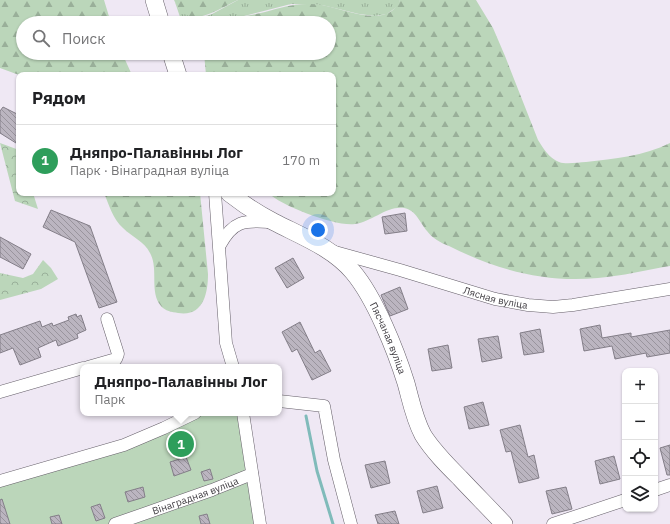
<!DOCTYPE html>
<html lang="ru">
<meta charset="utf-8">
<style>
body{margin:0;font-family:"IBM Plex Sans",sans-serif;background:#f2f2f2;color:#202124}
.controls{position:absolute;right:12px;bottom:12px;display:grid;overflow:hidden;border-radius:8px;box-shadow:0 1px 3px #0004}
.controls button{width:36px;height:36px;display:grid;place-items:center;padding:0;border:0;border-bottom:1px solid #e0e0e0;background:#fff;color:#202124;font:20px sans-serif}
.you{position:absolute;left:318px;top:230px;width:14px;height:14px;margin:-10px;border:3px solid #fff;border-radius:50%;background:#1a73e8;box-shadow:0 0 0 6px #1a73e833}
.badge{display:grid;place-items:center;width:26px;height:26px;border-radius:50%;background:#c63651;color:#fff;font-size:13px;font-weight:700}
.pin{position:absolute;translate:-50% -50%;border:2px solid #fff;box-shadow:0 1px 4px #0006}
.popup{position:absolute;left:80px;top:364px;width:202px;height:52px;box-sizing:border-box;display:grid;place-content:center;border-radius:8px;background:#fff;filter:drop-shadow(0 1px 3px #0005);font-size:13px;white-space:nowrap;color:#757577}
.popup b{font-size:15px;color:#202124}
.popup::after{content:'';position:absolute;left:50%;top:100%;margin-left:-8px;border:8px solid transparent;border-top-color:#fff}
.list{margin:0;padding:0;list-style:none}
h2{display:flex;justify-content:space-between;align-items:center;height:52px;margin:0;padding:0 16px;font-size:17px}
h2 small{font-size:13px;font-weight:400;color:#757577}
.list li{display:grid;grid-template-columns:26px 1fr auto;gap:12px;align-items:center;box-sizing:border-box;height:72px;padding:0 16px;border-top:1px solid #e0e0e0}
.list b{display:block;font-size:15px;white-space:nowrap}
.list p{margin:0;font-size:13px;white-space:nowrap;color:#757577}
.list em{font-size:13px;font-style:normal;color:#757577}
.icon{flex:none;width:22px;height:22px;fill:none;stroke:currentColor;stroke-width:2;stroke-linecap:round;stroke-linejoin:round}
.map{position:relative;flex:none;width:670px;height:524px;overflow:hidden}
.search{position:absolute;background:#fff;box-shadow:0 1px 3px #0004;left:16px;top:16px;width:320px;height:44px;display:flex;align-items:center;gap:10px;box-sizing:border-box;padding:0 14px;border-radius:22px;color:#757577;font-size:15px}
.panel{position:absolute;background:#fff;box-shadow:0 1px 3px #0004;left:16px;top:72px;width:320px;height:124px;border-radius:8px}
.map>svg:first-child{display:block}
.grass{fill:url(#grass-tufts)}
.forest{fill:url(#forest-firs)}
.park{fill:url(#park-crowns)}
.garden{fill:#bbd6ba}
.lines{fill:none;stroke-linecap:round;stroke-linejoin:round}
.stream{stroke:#80bbba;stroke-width:3}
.building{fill:url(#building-back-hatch);stroke:#837e88}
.street-casing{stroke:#655f69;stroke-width:13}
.secondary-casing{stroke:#655f69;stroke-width:18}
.street{stroke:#fff;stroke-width:12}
.secondary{stroke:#fff;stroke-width:17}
.labels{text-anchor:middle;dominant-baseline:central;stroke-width:3;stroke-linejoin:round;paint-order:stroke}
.street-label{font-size:10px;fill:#3e3b40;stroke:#fff}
</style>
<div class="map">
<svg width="670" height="524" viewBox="0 0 670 524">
<defs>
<pattern id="grass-tufts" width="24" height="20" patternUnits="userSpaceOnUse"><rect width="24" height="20" fill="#bbd6ba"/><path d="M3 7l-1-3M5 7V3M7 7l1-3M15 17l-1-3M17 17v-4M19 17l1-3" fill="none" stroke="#99af99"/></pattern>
<pattern id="forest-firs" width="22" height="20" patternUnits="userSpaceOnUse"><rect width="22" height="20" fill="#bbd6ba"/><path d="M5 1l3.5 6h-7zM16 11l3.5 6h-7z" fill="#99af99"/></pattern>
<pattern id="park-crowns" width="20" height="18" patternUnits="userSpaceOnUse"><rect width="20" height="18" fill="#bbd6ba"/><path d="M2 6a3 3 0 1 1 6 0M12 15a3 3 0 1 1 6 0" fill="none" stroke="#99af99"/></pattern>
<pattern id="building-back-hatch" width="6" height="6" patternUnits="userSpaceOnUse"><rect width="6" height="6" fill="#bbb5c0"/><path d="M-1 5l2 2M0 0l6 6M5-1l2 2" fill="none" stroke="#99949d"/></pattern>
</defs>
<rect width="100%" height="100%" fill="#efe8f4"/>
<path class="grass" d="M238,0H400L398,6L387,14L375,16L359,14L322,5L291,4L240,17L227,23H182L175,2L179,9L203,17L212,14Z"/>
<g class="forest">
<path d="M0,0H104L111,23H23V53H122L132,75H19L0,68Z"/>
<path d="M174,0H238C218,9 187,33 174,0Z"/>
<path d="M400,0H476L493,28L505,56L538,140C543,148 549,158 559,162C567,165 578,162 586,162C614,159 644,156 670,143V266C646,270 622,276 598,278C544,283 497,270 449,246C441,243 432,238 427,231C420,223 416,210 404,208C386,206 372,222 355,224C336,227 282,206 268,193H333V75H206L204,53H329V23H227C238,16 253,15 265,12C280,8 292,4 307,4C312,4 317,4 322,5C345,9 388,30 400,0Z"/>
<path d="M104,193H200L208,274C208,294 203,317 178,313C172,312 165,311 161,306C149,292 159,269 150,253C144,241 132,237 123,228C113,219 109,205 104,193Z"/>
</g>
<g class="park">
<path d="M0,143L19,150V193H33L38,209L15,201Z"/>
<path d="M43,260L51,268L58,279L41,289L0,300V273L23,278L33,274Z"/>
</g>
<path class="garden" d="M209,413H239L256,524H0V484Z"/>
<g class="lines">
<path class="stream" d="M306,416L317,471L333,524"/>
</g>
<g class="building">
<path d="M3,107L19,115V137L16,143L0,133V111Z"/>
<path d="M51,210L90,226L117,302L99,308L75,242L43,227Z"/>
<path d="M405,213L407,231L385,234L382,217Z"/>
<path d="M0,237L31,254L23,269L0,257Z"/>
<path d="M293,258L304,278L287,288L275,268Z"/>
<path d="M400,287L408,309L390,316L381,295Z"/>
<path d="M76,314L77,317L81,315L86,330L77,334L78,338L58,346L56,340L38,348L41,357L20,365L13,348L0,353V335L40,321L42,327L52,323L53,326L69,320L68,317Z"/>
<path d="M300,322L315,353L320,350L331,371L312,380L297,349L292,352L282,332Z"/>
<path d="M600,325L602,338L631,333V337L670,330V353L647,357L646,353L615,359L612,346L584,351L580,329Z"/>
<path d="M540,329L544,352L524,355L520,333Z"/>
<path d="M498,336L502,358L482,362L478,339Z"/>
<path d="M448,345L452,368L432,371L428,349Z"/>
<path d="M483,402L489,425L469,429L464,407Z"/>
<path d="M520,425L528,457L534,455L539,478L519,483L511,451L506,452L500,430Z"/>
<path d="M670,445V475H667L660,448Z"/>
<path d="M614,456L620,479L600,484L595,461Z"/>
<path d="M186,457L191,470L174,476L170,462Z"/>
<path d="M385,461L390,483L371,488L365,465Z"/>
<path d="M210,469L213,479L204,481L201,472Z"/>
<path d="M437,486L443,508L423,513L417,491Z"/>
<path d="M143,487L145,497L128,502L125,492Z"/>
<path d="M566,487L572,509L552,514L546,491Z"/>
<path d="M2,499L10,524H0V500Z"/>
<path d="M100,504L105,518L96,521L91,507Z"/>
<path d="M395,511L399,524H378L375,515Z"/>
<path d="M207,514L210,524H201L199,516Z"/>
<path d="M59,515L62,524H52L50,517Z"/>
</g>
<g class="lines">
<defs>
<g id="street">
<path d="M215,193L226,343L233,367"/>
<path d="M220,245C233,221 244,220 270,222"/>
<path id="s1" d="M335,252L400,270L495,299L528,305L553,307L573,305L670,289"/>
<path d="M88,367L116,359L118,354L107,319"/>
<path d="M0,392L83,368"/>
<path d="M279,401L324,406L334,460L351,524"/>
<path d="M243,413L260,524"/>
<path d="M0,481L124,445L164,428L195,413"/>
<path d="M655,490L670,485"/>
<path id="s2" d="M115,524L212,490L252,474"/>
<path d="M553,524L625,500"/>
</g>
<g id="secondary">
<path d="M154,0L161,23"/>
<path d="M171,53L178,75"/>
<path id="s3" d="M229,193C243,204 258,214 274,222C301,236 333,248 353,272C375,298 396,351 406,383C411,401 414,418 423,435C433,451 447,465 460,478C475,494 490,509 504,524"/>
</g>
</defs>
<use href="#street" class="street-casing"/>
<use href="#secondary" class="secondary-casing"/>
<use href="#street" class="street"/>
<use href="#secondary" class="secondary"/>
</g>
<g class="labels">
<g class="street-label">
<text stroke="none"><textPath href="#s1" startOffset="167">Лясная вуліца</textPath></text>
<text stroke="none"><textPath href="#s3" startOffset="223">Пясчаная вуліца</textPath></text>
<text stroke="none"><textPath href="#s2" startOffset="85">Вінаградная вуліца</textPath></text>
</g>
</g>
</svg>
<div class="controls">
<button>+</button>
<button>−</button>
<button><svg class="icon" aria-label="locate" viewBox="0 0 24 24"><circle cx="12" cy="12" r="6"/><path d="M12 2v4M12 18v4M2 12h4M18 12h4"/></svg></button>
<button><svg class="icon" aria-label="layers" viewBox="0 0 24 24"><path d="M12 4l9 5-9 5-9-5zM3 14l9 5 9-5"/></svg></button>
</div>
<div class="you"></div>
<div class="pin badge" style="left:181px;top:444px;background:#2e9e5b">1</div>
<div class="popup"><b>Дняпро-Палавінны Лог</b>Парк</div>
<div class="search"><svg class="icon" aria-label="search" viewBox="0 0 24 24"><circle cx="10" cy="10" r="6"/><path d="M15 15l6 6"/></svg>Поиск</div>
<section class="panel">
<h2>Рядом<small></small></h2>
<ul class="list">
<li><span class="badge" style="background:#2e9e5b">1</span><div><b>Дняпро-Палавінны Лог</b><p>Парк · Вінаградная вуліца</p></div><em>170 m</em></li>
</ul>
</section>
</div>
